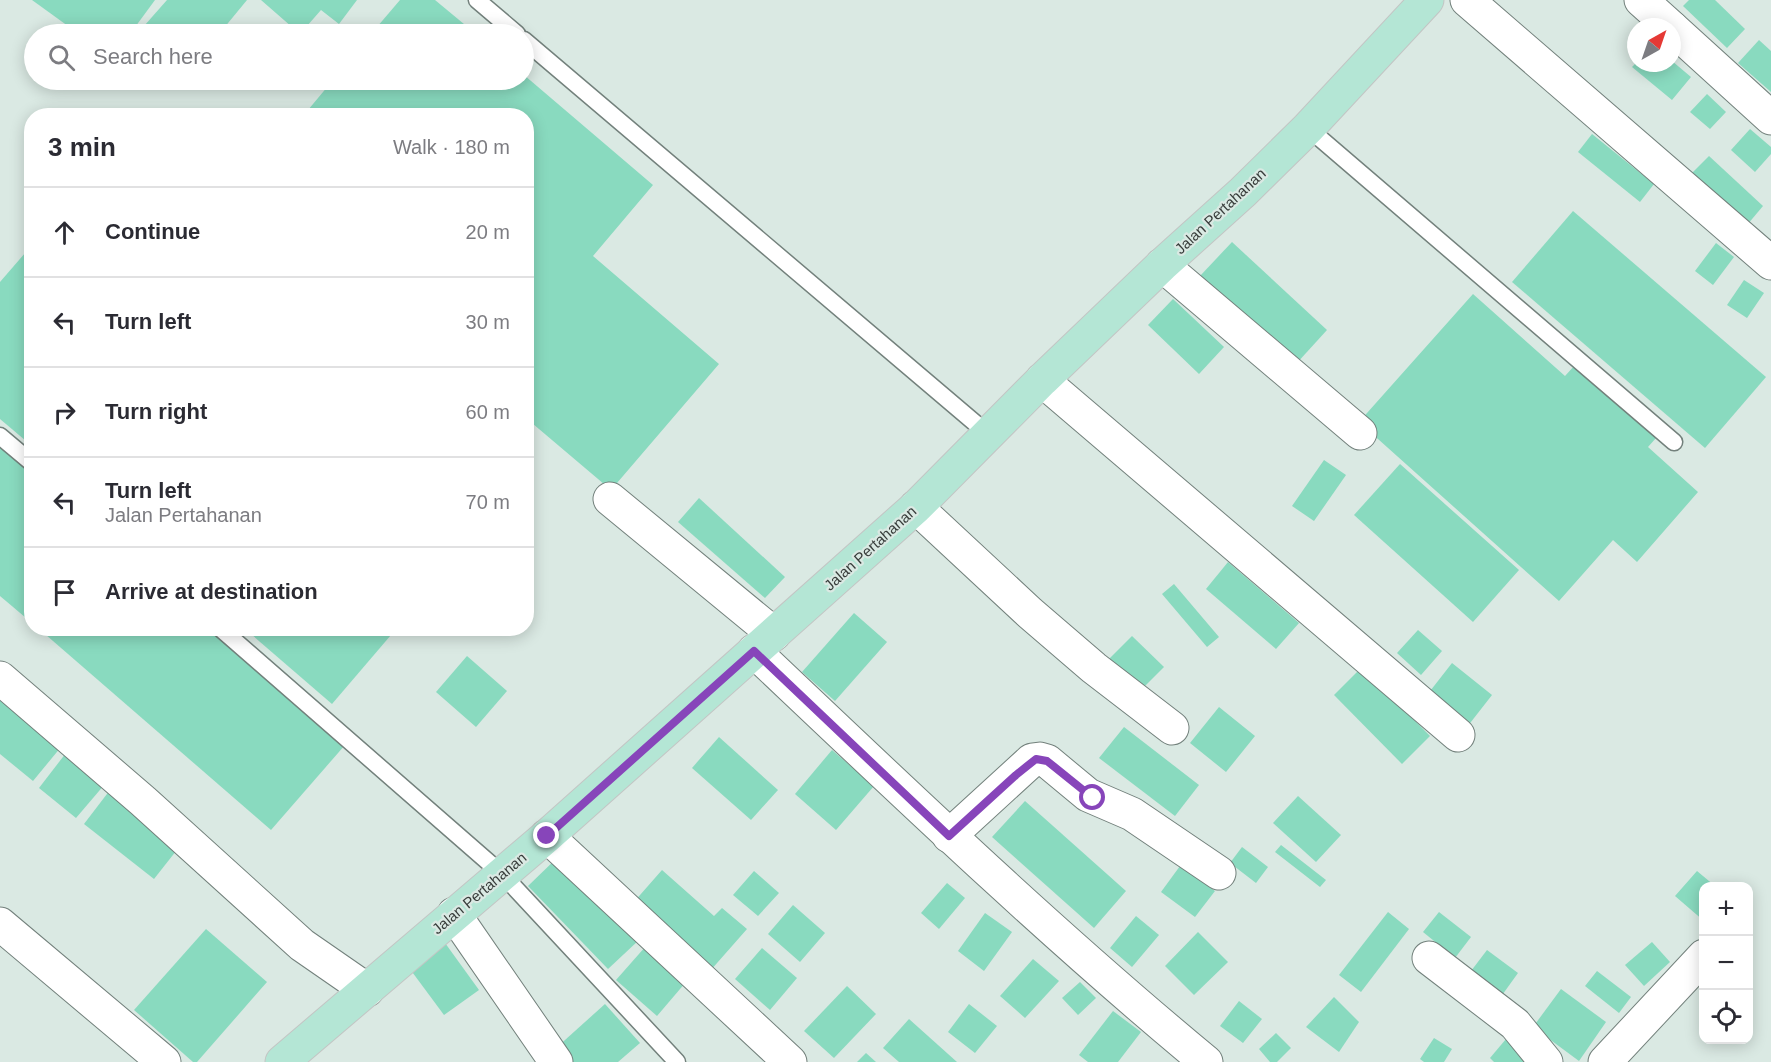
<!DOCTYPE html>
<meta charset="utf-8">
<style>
body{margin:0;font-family:Arial,sans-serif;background:#f7f7f7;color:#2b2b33}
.controls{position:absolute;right:18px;bottom:18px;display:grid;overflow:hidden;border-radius:12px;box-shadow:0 3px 15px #0003}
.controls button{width:54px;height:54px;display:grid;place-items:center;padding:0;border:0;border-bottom:2px solid #e1e1e2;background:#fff;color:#2b2b33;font:30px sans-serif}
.compass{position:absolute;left:1627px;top:18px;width:54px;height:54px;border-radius:50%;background:#fff;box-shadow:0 3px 15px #0003;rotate:40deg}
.stop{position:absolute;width:18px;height:18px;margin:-14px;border:4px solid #8745ba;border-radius:50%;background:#fff}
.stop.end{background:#8745ba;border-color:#fff;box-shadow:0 2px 6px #0008}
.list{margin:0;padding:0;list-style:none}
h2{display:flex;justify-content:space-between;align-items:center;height:78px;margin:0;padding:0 24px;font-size:26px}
h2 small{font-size:20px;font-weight:400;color:#7c7c81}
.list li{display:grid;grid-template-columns:39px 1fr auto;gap:18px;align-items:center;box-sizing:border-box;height:90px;padding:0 24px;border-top:2px solid #e1e1e2}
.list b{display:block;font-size:22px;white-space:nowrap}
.list p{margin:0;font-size:20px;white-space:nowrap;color:#7c7c81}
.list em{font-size:20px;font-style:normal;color:#7c7c81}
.icon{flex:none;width:33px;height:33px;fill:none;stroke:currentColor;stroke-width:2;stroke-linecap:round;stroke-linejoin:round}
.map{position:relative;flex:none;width:1771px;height:1062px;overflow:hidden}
.search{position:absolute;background:#fff;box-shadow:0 3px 15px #0003;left:24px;top:24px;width:510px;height:66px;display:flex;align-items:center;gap:15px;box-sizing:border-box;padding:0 21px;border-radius:33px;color:#7c7c81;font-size:22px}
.panel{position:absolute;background:#fff;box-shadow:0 3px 15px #0003;left:24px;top:108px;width:510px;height:528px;border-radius:24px}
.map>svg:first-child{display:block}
.building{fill:#89dabf}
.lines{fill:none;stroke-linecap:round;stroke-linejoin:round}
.lane-casing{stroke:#73817c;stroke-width:19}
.street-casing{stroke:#73817c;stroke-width:35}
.primary-casing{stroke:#c3c5c4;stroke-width:35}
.lane{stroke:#fff;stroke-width:16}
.street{stroke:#fff;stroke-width:33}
.primary{stroke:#b4e6d5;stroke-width:33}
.route{stroke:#8745ba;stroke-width:8}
.labels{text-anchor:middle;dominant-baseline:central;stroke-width:4.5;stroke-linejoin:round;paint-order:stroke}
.street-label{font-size:15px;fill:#383d3b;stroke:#dae9e3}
</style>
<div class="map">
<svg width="1771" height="1062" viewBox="0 0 1771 1062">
<rect width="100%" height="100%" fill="#dae9e3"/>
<g class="building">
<path d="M32,0H155L130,34H79Z"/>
<path d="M167,0H247L219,34H137Z"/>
<path d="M261,0H357L339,24L321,10L300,34Z"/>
<path d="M400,0H435L476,34H371Z"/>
<path d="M1689,0H1715L1745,29L1727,48L1683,6Z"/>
<path d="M1759,40L1771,51V92L1738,63Z"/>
<path d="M1672,61L1691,77L1672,100L1632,67L1636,63H1672Z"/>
<path d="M524,75L653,185L593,256L719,364L611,490L526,418V116H303L333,80H524Z"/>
<path d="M1707,94L1726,112L1710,129L1690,112Z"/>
<path d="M1750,129L1771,147V154L1755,172L1731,150Z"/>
<path d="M1592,134L1654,184L1640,202L1578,152Z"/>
<path d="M1709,156L1763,206L1742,231L1686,179Z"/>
<path d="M1573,211L1766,377L1705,448L1512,282Z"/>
<path d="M1232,242L1327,330L1296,364L1200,276Z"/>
<path d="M1716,243L1734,257L1713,285L1695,271Z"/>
<path d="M32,245V446L0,419V282Z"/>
<path d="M1744,280L1764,293L1747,318L1727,305Z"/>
<path d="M1473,294L1565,376L1575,365L1656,438L1648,447L1698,492L1637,562L1613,540L1559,601L1359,422Z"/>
<path d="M1173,299L1224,347L1199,374L1148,325Z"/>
<path d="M0,446L32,473V623L0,596Z"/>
<path d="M1324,460L1346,475L1314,521L1292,506Z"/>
<path d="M1400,464L1519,570L1473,622L1354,515Z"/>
<path d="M699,498L785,577L765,598L678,522Z"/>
<path d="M1228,562L1299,623L1276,649L1206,589Z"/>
<path d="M1174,584L1219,637L1207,647L1162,594Z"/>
<path d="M854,613L887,642L835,701L802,672Z"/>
<path d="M38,628H211L345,745L271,830Z"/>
<path d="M244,628H397L332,704Z"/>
<path d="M1418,630L1442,651L1421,675L1397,653Z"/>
<path d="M1132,636L1164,667L1141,690L1109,659Z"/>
<path d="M467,656L507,691L476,727L436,692Z"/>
<path d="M1452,663L1492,695L1467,727L1427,695Z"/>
<path d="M1362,667L1430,736L1402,764L1334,695Z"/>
<path d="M0,698L61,747L33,781L0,754Z"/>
<path d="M1219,707L1255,736L1226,772L1190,743Z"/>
<path d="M1124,727L1199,785L1175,816L1099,758Z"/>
<path d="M719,737L778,790L751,820L692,768Z"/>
<path d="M832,750L874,786L836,830L795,794Z"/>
<path d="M66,753L105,784L76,818L39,788Z"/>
<path d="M110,790L180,846L154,879L84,824Z"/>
<path d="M1298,796L1341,835L1316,862L1273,823Z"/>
<path d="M1025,801L1126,891L1094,928L992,837Z"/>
<path d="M1281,845L1326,880L1320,887L1275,852Z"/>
<path d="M1242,847L1268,867L1256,883L1230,863Z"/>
<path d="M559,856L639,940L608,969L528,886Z"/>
<path d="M1180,866L1215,891L1195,917L1161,892Z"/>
<path d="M662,870L714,916L722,908L747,929L710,971L633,903Z"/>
<path d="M754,871L779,893L758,916L733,895Z"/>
<path d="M1697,871L1715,886H1704V921L1675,896Z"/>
<path d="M947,883L965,898L939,929L921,913Z"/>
<path d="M793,905L825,933L800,962L768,934Z"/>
<path d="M1388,912L1409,929L1361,992L1339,975Z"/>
<path d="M1439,912L1471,937L1455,958L1423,932Z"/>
<path d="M985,913L1012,932L984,971L958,951Z"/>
<path d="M1136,916L1159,935L1132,967L1110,948Z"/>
<path d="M206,929L267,982L197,1062H193L134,1010Z"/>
<path d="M1198,932L1228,962L1194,995L1165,966Z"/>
<path d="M440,936L479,990L444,1015L404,961Z"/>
<path d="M1652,942L1670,962L1644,986L1625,965Z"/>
<path d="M646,946L686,982L657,1016L616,980Z"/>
<path d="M762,948L797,978L770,1010L735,979Z"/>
<path d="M1487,950L1518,973L1500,998L1468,975Z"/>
<path d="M1033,959L1059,981L1025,1018L1000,996Z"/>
<path d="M1597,971L1631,997L1619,1013L1585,986Z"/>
<path d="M1080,982L1096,998L1078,1015L1062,998Z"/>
<path d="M847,986L876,1014L834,1058L804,1031Z"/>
<path d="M1561,989L1606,1022L1579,1061L1533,1027Z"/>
<path d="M1334,997L1359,1022L1339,1052L1306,1027Z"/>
<path d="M1239,1001L1262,1019L1243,1043L1220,1026Z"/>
<path d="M605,1004L640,1043L618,1062H566L555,1049Z"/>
<path d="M969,1004L997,1026L975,1053L948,1032Z"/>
<path d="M1113,1011L1141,1032L1118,1062H1088L1079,1055Z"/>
<path d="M909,1019L957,1062H899L883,1048Z"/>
<path d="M1276,1033L1291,1048L1277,1062H1270L1259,1049Z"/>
<path d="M1434,1038L1452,1049L1444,1062H1424L1420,1059Z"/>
<path d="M1506,1039L1534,1062H1494L1490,1058Z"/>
<path d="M866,1053L876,1062H857Z"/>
</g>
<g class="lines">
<defs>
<g id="lane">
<path d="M477,0L517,34"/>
<path d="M524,40L988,434"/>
<path d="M1308,128L1674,442"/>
<path d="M0,436L32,463"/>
<path d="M220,628L502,874L677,1062"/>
</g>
<g id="street">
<path d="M1467,0L1771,263"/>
<path d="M1641,0L1671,27"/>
<path d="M1672,28L1771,118"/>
<path d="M1162,265L1360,433"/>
<path d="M1042,380L1458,735"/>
<path d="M610,499L774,634"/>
<path d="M916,507L1030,613L1094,668L1172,728"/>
<path d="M754,651C902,791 1049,932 1206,1062"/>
<path d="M0,678L143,801L302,945L367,990"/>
<path d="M547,836L790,1062"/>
<path d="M949,836L1032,760L1040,759L1047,761L1088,795L1132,814L1219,873"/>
<path d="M454,914L556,1062"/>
<path d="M0,924L164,1062"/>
<path d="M1429,958L1515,1024L1546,1062"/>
<path d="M1605,1062L1704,956"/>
</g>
<path id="primary" d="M282,1062L547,836L916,507L1042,380L1162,265L1243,192L1308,128L1427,0"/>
</defs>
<use href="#lane" class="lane-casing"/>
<use href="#street" class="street-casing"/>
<use href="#primary" class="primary-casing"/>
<use href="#lane" class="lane"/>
<use href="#street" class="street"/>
<use href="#primary" class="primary"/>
</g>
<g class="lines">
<path class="route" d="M547,836L754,651L949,836L1016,775L1036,759L1047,761L1093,798"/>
</g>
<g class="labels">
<g class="street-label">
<text transform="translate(1220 211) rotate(-43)">Jalan Pertahanan</text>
<text transform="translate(870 548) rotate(-42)">Jalan Pertahanan</text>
<text transform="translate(479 893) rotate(-40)">Jalan Pertahanan</text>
</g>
</g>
</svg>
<div class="controls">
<button>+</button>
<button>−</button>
<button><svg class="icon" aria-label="locate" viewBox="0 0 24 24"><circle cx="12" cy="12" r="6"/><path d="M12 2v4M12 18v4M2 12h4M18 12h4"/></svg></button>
</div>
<svg class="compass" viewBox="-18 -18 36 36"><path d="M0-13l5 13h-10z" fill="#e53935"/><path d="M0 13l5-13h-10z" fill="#7c7c81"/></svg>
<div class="stop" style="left:1093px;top:798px"></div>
<div class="stop end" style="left:547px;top:836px"></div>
<div class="search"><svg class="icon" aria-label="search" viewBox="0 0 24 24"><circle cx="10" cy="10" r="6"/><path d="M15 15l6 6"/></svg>Search here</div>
<section class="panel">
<h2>3 min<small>Walk · 180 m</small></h2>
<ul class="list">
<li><svg class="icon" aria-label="ahead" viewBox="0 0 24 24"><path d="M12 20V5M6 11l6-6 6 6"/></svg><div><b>Continue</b></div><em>20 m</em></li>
<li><svg class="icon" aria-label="left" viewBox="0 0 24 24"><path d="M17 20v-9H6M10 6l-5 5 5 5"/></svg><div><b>Turn left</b></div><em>30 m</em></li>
<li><svg class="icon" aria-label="right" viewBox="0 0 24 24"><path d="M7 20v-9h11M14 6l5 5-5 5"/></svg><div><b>Turn right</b></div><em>60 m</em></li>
<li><svg class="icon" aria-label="left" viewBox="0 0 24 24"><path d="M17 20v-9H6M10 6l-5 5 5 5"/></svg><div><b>Turn left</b><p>Jalan Pertahanan</p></div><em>70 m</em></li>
<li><svg class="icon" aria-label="arrive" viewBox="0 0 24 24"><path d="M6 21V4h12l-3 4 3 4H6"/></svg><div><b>Arrive at destination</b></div></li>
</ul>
</section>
</div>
